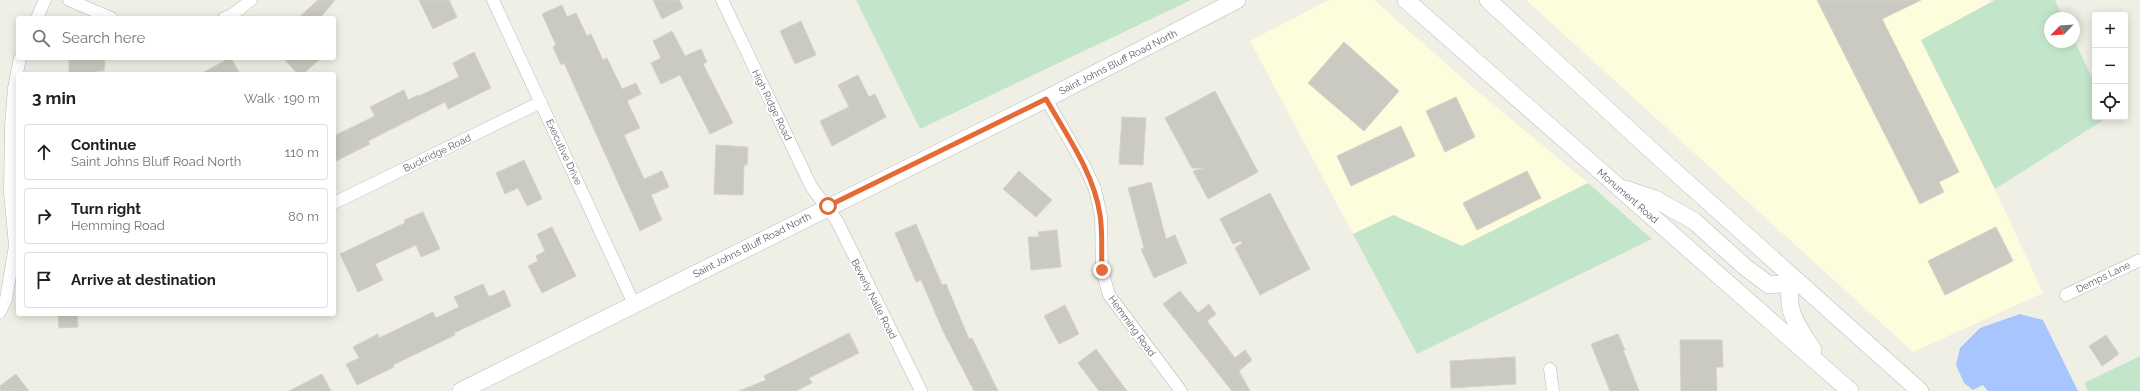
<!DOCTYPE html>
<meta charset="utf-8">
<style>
body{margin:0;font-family:Raleway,sans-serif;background:#f2f2f2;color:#202124}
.controls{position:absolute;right:12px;top:12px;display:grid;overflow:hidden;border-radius:4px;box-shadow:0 2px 10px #0003}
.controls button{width:36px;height:36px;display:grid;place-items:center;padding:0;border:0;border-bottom:1px solid #e0e0e0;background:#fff;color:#202124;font:20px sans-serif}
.compass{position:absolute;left:2044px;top:12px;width:36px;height:36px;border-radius:50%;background:#fff;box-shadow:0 2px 10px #0003;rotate:245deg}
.stop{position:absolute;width:12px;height:12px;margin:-9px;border:3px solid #e56b36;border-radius:50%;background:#fff}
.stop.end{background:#e56b36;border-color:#fff;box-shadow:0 1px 4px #0008}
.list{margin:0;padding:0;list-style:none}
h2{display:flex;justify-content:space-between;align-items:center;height:52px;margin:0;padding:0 16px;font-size:17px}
h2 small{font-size:13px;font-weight:400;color:#757577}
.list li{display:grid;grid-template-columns:26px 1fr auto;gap:12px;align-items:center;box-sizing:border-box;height:56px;margin:0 8px 8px;padding:0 8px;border:1px solid #e0e0e0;border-radius:4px}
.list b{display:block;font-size:15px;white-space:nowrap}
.list p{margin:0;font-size:13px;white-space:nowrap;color:#757577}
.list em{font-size:13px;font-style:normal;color:#757577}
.icon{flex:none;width:22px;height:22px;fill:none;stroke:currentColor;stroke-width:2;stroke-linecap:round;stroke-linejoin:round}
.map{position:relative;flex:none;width:2140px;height:391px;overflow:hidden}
.search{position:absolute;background:#fff;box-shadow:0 2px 10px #0003;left:16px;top:16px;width:320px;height:44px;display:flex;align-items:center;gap:10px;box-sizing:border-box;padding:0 14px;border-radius:4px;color:#757577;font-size:15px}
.panel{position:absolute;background:#fff;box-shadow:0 2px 10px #0003;left:16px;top:72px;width:320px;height:244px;border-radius:4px}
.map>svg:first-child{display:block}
.commercial{fill:#fdfddd}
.green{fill:#c3e6cb}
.water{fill:#a9c5fd}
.building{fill:#cbcac2;stroke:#d4d3c4}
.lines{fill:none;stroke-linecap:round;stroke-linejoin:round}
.street-casing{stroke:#b8b9bf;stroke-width:13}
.secondary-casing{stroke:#b9bac1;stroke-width:18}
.street{stroke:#fff;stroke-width:12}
.secondary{stroke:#fff;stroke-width:17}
.route{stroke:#e56b36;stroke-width:5}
.labels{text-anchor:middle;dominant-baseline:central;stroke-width:4;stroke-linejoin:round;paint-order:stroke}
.street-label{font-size:10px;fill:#5e5f66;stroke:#fff}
</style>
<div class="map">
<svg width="2140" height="391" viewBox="0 0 2140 391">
<rect width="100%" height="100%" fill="#efefe6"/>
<g class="commercial">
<path d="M1329,0H1374L1469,84L1588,183L1462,246L1394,215L1353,234L1250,41Z"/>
<path d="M1526,0H1990L1991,2L1921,40L1995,189L2043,293L1913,352Z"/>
</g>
<g class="green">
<path d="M856,0H1191L920,129Z"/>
<path d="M1995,0H2055L2063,18H2050V42H2074V40L2095,84V117H2108L1995,189L1921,40Z"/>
<path d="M1588,183L1652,239L1417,354L1353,234L1393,215L1462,246Z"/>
<path d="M2140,356V391H2088L2084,383Z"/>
</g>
<path class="water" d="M2020,314L2043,320L2078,391H1988L1983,385L1973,390L1964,383L1956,365L1960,348L1980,328Z"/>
<g class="building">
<path d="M318,0H335L320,18H298Z"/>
<path d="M419,0H449L457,17L433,29Z"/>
<path d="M653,0H679L683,8L662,19Z"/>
<path d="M1817,0H1921L1882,19L1959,172L1939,182L1944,192L1920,204Z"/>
<path d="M562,5L567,17L576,13L587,36L591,34L603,60L607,58L622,89L636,83L641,94L627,101L640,128L624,135L644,179L662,171L669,187L651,195L662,220L640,231L564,63L561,65L553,47L556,45L542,14Z"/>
<path d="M801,21L816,55L795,64L780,31Z"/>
<path d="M672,31L685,56L701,49L707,62L703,64L733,123L710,134L680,75L661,84L651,63L661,58L653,41Z"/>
<path d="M1344,42L1399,91L1364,131L1308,83Z"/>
<path d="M474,52L491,88L448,109L445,102L368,141L370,144L334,162V136L375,116L370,107L404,90L408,100L418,95L419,96L459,77L453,63Z"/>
<path d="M69,58H105L104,71H97V74H69Z"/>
<path d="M231,58L240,74H200L230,58Z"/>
<path d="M283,58H321L303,74H298Z"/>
<path d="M858,75L869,97L875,94L886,117L832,146L820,121L849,107L838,85Z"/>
<path d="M1215,91L1258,172L1208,199L1193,171L1204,168H1192L1165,118Z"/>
<path d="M1456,97L1475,137L1445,152L1426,111Z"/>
<path d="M1122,117L1146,118L1143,165L1119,164Z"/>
<path d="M1401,126L1415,156L1351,186L1337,156Z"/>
<path d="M716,145L748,147L747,165H744L743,195L714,194Z"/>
<path d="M524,160L542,199L527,206L518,188L505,194L496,173Z"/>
<path d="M1019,171L1052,200L1036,217L1003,189Z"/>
<path d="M1527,171L1541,198L1477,230L1463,203Z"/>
<path d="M1151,182L1166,239L1175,235L1187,263L1154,278L1141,249L1144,248L1128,188Z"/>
<path d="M1270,193L1310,269L1260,295L1235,248L1242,243L1241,241L1233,244L1220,219Z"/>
<path d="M423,212L440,249L421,257L416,245L375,264L383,280L358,292L340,254L405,223L404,220Z"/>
<path d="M916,224L942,285L946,284L969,339L972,338L998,391H974L943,331L921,280L916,282L895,233Z"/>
<path d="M552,227L576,276L542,293L528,266L538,261L536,256L545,251L537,234Z"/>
<path d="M1996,227L2013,261L1945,295L1928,261Z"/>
<path d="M1057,230L1061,267L1031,270L1028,237H1039L1038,232Z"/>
<path d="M483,284L489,297L504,290L511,306L454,333L455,335L393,365L394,367L357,385L346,364L359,358L353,347L378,334L379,338L433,312L436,318L459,307L454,297Z"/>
<path d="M1180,291L1198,313L1209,304L1216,314L1207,321L1235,358L1245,350L1252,360L1239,371L1250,391H1232L1163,304Z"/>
<path d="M1065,305L1079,334L1059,344L1044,316Z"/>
<path d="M58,314H77L78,327L59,328Z"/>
<path d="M849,333L859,353L809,378L812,383L796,391H739L766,380L764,376Z"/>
<path d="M1618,334L1625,350H1623L1639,391H1610L1591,344Z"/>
<path d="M2106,335L2119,354L2102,366L2089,346Z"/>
<path d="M1680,340H1722L1723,367H1716L1717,391H1681Z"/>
<path d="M1096,349L1127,391H1099L1078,363Z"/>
<path d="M1515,357L1516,384L1451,388L1450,361Z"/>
<path d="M16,374L29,391H0V386Z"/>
<path d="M322,374L331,391H289Z"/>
</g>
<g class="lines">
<defs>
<g id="street">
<path d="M69,0L111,18"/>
<path d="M493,0L634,304"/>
<path d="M722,0L811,186C819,199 830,209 838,223L921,391"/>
<path d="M37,18L45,0"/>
<path d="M224,18L232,15L251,0"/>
<path d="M1046,99L1085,167L1095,189L1101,216L1102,270L1109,295L1181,391"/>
<path d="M334,203L541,102"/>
<path d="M2066,295L2140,260"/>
<path d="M0,312L6,299L15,246L10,192L11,126L14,88L20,58"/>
<path d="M1550,369L1553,391"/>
</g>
<g id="secondary">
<path d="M1406,0L1850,391"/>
<path d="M1488,0L1663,161L1920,391"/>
<path d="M1625,189L1655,199L1694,221L1745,267L1769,285L1781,284L1792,277"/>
<path d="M1792,277C1784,311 1796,323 1813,350"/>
<path d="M461,391L1046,99L1237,0"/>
</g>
</defs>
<use href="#street" class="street-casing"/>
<use href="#secondary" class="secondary-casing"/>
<use href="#street" class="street"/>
<use href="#secondary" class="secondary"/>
</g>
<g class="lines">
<path class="route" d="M828,206L1046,99C1067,136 1094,173 1100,215C1103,233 1101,252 1102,270"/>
</g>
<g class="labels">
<g class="street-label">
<text transform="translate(1118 62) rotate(-27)">Saint Johns Bluff Road North</text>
<text transform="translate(772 105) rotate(64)">High Ridge Road</text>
<text transform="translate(564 152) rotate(65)">Executive Drive</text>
<text transform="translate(437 153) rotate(-26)">Buckridge Road</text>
<text transform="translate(1628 196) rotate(41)">Monument Road</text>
<text transform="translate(752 245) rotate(-27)">Saint Johns Bluff Road North</text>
<text transform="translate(2103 277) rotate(-26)">Demps Lane</text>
<text transform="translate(874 299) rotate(63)">Beverly Nalle Road</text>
<text transform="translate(1132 326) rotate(54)">Hemming Road</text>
</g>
</g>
</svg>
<div class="controls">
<button>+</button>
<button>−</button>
<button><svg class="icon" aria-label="locate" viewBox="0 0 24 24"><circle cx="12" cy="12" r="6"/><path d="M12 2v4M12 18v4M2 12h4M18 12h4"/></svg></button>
</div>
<svg class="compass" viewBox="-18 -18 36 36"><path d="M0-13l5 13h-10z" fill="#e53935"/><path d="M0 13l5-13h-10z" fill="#757577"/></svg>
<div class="stop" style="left:828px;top:206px"></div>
<div class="stop end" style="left:1102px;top:270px"></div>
<div class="search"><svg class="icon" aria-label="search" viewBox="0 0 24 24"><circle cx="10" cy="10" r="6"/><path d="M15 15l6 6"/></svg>Search here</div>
<section class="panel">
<h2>3 min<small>Walk · 190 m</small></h2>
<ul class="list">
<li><svg class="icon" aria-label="ahead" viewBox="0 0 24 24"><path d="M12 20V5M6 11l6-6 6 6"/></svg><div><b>Continue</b><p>Saint Johns Bluff Road North</p></div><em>110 m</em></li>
<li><svg class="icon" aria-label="right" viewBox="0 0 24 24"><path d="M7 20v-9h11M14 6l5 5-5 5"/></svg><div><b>Turn right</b><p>Hemming Road</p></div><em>80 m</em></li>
<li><svg class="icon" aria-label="arrive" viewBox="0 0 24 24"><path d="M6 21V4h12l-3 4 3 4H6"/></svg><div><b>Arrive at destination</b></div></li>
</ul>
</section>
</div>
